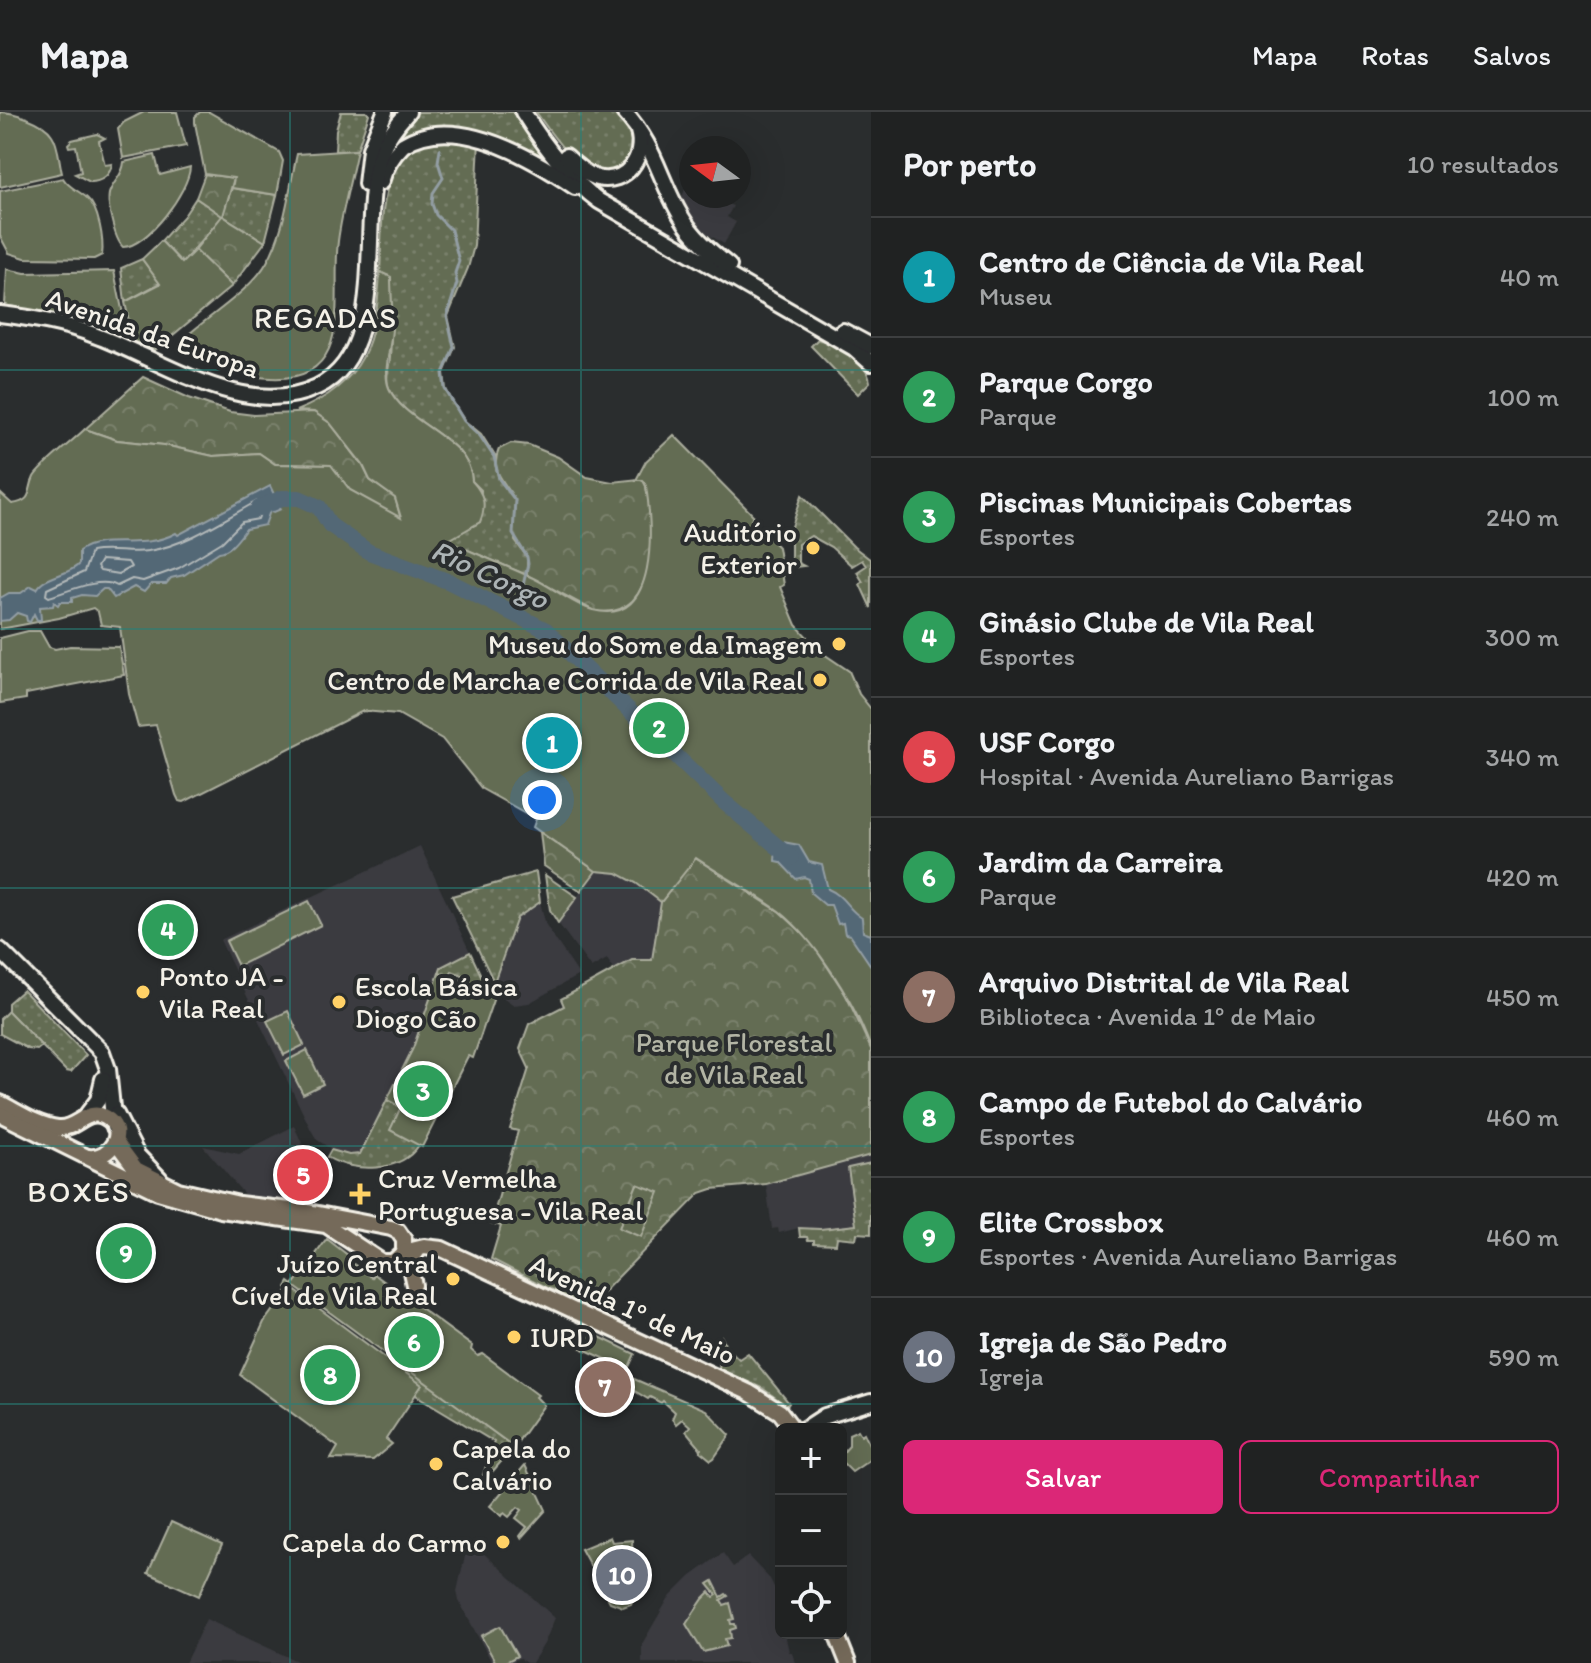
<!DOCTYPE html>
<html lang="pt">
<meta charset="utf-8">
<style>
body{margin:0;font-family:Itim,sans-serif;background:#282a2a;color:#f1f3f6}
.controls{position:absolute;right:24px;bottom:24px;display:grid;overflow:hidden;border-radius:12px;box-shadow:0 8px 32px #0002}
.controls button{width:72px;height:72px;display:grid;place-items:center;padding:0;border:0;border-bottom:2px solid #3d3f40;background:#202222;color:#f1f3f6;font:40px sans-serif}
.compass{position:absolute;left:679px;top:24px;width:72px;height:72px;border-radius:50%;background:#202222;box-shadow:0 8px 32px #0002;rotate:285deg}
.you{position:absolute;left:542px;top:688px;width:28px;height:28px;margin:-20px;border:6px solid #fff;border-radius:50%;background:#1a73e8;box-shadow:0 0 0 12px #1a73e833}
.badge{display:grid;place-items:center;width:52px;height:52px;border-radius:50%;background:#db2777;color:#fff;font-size:26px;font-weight:700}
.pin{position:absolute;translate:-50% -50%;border:4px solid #fff;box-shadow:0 2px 8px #0006}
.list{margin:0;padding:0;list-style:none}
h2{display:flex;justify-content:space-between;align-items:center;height:104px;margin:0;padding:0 32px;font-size:34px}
h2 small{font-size:26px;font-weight:400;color:#a2a4a5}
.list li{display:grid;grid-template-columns:52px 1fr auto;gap:24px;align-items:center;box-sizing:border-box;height:120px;padding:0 32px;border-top:2px solid #3d3f40}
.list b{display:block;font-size:30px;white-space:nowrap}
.list p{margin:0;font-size:26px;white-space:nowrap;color:#a2a4a5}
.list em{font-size:26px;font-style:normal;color:#a2a4a5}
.actions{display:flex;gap:16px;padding:24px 32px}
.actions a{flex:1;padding:18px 0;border:2px solid #db2777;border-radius:12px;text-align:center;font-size:28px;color:#db2777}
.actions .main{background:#db2777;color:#fff}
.icon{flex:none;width:44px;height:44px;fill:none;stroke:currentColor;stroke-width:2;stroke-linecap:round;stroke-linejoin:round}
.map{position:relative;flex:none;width:871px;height:1551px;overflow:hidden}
header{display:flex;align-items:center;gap:48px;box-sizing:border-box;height:112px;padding:0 40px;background:#202222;border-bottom:2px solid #3d3f40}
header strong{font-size:38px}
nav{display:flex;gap:44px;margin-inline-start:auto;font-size:28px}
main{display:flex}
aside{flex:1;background:#202222}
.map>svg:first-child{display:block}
.built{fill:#3a3a3f}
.grass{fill:url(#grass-dots);stroke:#acae9e;stroke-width:2}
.forest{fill:url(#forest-crowns);stroke:#acae9e;stroke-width:2}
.green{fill:#636c53;stroke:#acae9e;stroke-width:2}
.water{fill:#536776;stroke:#939ea4;stroke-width:2}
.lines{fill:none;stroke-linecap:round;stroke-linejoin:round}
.shore{stroke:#b4baba;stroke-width:2}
.stream{stroke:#939ea4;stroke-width:3}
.river{stroke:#536776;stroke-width:16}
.secondary-casing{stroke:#f4f1e8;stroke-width:20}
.primary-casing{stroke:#f4f1e8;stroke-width:20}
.secondary{stroke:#2a2d2e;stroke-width:14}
.primary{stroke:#746a5a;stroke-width:14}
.grid{fill:none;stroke:#26827a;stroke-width:2;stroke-opacity:0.55}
.poi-dot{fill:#ffd166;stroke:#2a2d2e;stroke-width:3}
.labels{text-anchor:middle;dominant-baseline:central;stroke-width:8;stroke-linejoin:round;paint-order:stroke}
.street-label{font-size:28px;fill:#f4f1e8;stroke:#2a2d2e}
.poi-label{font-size:28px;fill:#f4f1e8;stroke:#2a2d2e;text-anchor:end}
.park-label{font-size:28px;fill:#b3b5a5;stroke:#2a2d2e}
.neighbourhood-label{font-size:30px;letter-spacing:2px;fill:#f4f1e8;stroke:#2a2d2e}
.water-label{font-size:30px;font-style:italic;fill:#acb3b5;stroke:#2a2d2e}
</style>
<header>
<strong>Mapa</strong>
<nav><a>Mapa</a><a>Rotas</a><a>Salvos</a></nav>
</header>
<main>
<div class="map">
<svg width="871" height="1551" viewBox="0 0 871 1551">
<defs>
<pattern id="grass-dots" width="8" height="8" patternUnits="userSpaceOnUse" patternTransform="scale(2)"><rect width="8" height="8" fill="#636c53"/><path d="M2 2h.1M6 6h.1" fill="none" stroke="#7a816c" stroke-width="1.8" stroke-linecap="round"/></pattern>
<pattern id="forest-crowns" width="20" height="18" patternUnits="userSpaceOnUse" patternTransform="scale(2)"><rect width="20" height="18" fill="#636c53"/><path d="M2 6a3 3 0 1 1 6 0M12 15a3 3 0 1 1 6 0" fill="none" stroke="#7a816c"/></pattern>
</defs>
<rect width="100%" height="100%" fill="#2a2d2e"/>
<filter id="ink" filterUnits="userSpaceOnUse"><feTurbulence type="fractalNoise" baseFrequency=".0125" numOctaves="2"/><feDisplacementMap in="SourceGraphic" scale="16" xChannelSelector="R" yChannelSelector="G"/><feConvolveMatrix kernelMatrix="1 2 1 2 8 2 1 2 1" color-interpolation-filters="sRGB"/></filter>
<g filter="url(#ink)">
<g class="built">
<path d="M686,75L691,77V84H707L733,94L727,105L736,110L724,132L706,121L689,103L681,87Z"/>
<path d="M420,734L470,840L441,855L413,936L360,1042L337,1041L317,1028L311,1018L220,828Z"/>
<path d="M596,759L617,761L636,771L661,790L652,848H632L614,858L607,847L591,856L558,811Z"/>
<path d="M540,790L546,813L579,863L529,891L514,893L502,885L494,870L517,806Z"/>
<path d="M294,1014L319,1067L315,1096L249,1088L203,1034L239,1042Z"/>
<path d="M871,1043V1051L848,1057L856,1113L820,1117L799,1116L779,1121L778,1116L772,1117L766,1072Z"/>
<path d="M473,1437L480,1438L555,1506L544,1532L532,1551H526L519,1546L510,1551H492L459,1489L457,1479L465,1444Z"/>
<path d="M723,1441L733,1455L748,1444L770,1467L781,1488V1521H785L789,1540H792L795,1551H642V1532L668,1487L691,1464Z"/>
<path d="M206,1507L301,1551H185Z"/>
</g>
<g class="grass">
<path d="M341,0H366L369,2L357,38L335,39L336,18Z"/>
<path d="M418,0H513L540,37L559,57C502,25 454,0 393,34L401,19Z"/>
<path d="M536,0H620C624,6 632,13 633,21C639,42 622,65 599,60C570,53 552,22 536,0Z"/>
<path d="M422,28H479L474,134L468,156L448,204L455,235L444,261L446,277L454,293L465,309L481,322L495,344V352L499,367L515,388V429L527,445V463L446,429L480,410L481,378L472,369C471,326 405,313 389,276C385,265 389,257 390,246C392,219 391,192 391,166L380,160C383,112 376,57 422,28Z"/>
<path d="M232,76L277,83L265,130L223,104L182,151L161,129L184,104L196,86L222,103Z"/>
<path d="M142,147L160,171L125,190L121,156Z"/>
<path d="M818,227C837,233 867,249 870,270L858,282L811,234Z"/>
<path d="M802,383L854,435L871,448V496L860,472L863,470L857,460L866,454L862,448L852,454L831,435L811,424L798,432V451L804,454L795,455L791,452V418Z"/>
<path d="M536,760L540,790L517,806L494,870L452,784Z"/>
<path d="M470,840L484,870L481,875L467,870L468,865L452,859L450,865L439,861L441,855Z"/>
<path d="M23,878L86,943L71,960L66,959L8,899V891Z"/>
<path d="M387,988L401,995L419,1033C401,1061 353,1061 327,1045L331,1038L349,1043L360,1042Z"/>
<path d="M871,1051V1122L857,1121L856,1127L837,1125L836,1132L814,1131V1128H808L807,1125H800L799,1116L820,1117L856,1113L848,1056Z"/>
<path d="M722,1226L730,1243L733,1241L739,1247L748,1241L789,1291L787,1294L762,1276L719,1257Z"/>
<path d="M388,1242L514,1335L479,1375L494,1330L414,1282L421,1273L386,1245Z"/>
</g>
<g class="forest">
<path d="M205,62L234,66L223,104L265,130L232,174L195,138L222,104L196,86Z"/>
<path d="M143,265L189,286L230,300L254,303L314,300L330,311L363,354L370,368L395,386L401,407L350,378L330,353L275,352L259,341L213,344L164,333L117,328L85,317Z"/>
<path d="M511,331L529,333L558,345L587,365L612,370L639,367L645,370C655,411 661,510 594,499L527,463V445L513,422L515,388C505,369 489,360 499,337Z"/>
<path d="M540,720L596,759L581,779L544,754Z"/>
<path d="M695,746L780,800L810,828L846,883L871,937V1043L766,1072L712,1077L700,1081L588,1196L491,1147L501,1114L491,1111L518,1019L510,1017L529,956L520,937L529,912L564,894L561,887L632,848H652L661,790Z"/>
<path d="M545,763L577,785L558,811L550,798Z"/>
</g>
<g class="green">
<path d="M0,0C13,0 43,9 52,23C59,33 59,50 62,61L0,75Z"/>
<path d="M144,0H177L186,34L123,46L118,17L124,10Z"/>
<path d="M200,0H209L279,40L283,49L277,83L232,76L234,66L205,62L195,11V5Z"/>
<path d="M97,22L105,26L99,29L105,53L112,52C110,64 101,70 90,70L75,62L81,60L76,34L69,35L68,32L72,28Z"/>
<path d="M357,38C351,68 342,98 338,129C331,183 357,270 271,266C225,263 219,255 189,222C212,202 253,176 267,150C285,119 289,77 297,42Z"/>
<path d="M155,43L160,63L190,55C189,79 147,135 123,135C115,128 105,89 110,79C115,67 123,63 124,50Z"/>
<path d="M63,66C69,76 78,78 87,86C99,96 104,129 102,143L94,147L25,146L9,141L0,124V79Z"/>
<path d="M161,129L182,151L195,138L232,174L155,238L133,229L125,190L160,172L142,147Z"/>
<path d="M7,157L25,161L114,159L129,231L87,213L5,193Z"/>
<path d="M380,160L391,165C391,182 393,198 392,215C392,233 382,259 389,276C405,313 471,326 472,369C484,382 487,393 480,410L447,429C475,441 504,453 533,466C553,475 571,492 593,498C660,516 652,411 646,374L643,368H636L646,349L674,323L754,404L751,407L778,435L784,473L780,475L796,513L821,540L849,559L859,582L871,597V937C856,893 816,828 779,799C753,780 723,764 696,746L661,790L636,771L617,761L596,759L533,715L536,707L482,677L442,627L398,602L363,599L184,690L179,689L176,683L156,613L138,615L129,582L120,515L101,513L98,500L93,496L59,506L0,517V381L12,392C34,389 27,379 34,365C39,355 75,327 85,317L117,328L164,333L213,344L259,341L275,352L331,353L350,378L401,406L395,386L370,368L363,353L330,311L314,300L296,299C366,271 376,229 380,160Z"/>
<path d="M28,519H40L49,535L55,537L70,534L119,535L124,563L26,582V587L0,591V526Z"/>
<path d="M309,789L321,813L238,854L226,829Z"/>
<path d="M439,861L481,875L484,870L493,888L473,946L468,944L422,1035L390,1018L401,995L387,988L413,936Z"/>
<path d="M8,899L42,934L37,938L28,937L0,922V907Z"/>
<path d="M288,899L304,933L284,943L267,909Z"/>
<path d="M307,938L323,972L303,982L286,949Z"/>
<path d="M637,1072L659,1080L641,1125L619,1116Z"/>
<path d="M327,1127L349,1144L347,1147L372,1166L374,1162L472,1234L471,1238L478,1244L483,1242L538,1283L536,1285L544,1293L514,1335L295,1175L293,1177L422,1273L386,1327L392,1332L373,1348L331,1347L338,1335L240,1263L264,1210L288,1177L286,1175L289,1170L293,1173Z"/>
<path d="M581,1216L635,1242L628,1257L570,1231Z"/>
<path d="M634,1267L706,1298L730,1323L714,1346L711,1348L700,1339L701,1337L686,1319L690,1314L682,1307L676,1312L672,1307L675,1300L663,1289L661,1291L650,1285L648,1287L628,1275Z"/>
<path d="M858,1318L861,1323L864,1321L869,1332H871V1347L852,1360L841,1349V1343L849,1334V1322Z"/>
<path d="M525,1353L546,1398L521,1426L520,1424L527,1415L516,1406L522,1398L518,1395L509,1405L504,1401L502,1404L490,1394Z"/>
<path d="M171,1410L222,1433L199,1484L148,1461Z"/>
<path d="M610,1425L612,1430L632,1428L634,1484L631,1492L623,1495L610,1490L581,1437Z"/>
<path d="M713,1469L721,1485L726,1482L728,1484L721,1488L724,1493L730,1491L734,1507L730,1508L731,1512H735L736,1516L730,1518L731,1526L725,1527L727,1534L703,1540L686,1512L703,1487L710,1480L714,1485L717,1483L708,1472Z"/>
<path d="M500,1514L517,1544L504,1551H496L481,1524Z"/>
</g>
<g class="water">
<path d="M270,374L281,397L274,400L270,399L265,413L246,417C239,426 231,439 219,440L184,463L171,466L166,472H151L144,480L134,475L114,486L107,477H103L95,484L82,483L72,486V490H60L58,493L54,490L53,494L40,495L41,508H37L34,502L30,510L27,509L26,504L17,501L9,508L0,509V486L9,481H21L31,474L37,477C45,463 68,464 79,452V439C104,421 141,440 176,421L178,423Z"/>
<path d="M783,730L799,733L809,750L822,753L828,777C845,784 847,797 862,806L863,820L871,823V854L850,823L845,822L843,811L838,812L831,793H825L811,781L809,767L804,765L796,767L780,750L775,749L776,735Z"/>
</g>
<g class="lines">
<g class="shore">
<path d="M257,389L263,393L258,407L242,410L222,430L179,456L143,469L132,467L117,474C101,464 66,480 49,485L46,483L47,477L84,460L91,440C109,436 129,442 148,439C187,433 223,408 257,389Z"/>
<path d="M101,448L128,450L131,455L118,462L100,459L97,455Z"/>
</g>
<path class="stream" d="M440,37L438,50L443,66L433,81L432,92L436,103L451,118L459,149L455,161L457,171L447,204L454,235L443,261L445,277L464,309L480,324L494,345L499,367L515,388L513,422L527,445L528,452L516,503"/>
<path class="river" d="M259,396L282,386H299L319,395L330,413L369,440L450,470L546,518L724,690L791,746"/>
<defs>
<g id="secondary">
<path d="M523,0C543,32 568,66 599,89L854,236L871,251"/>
<path d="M624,0C655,33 659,67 681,104C693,125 710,139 729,154"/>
<path d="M566,44C575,53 585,62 597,66C626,73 646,45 638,19"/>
<path d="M381,70C385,55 392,44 403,33C454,0 531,45 575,75"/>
<path d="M366,72L370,37L385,0"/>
<path d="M0,202C32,206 64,211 94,223C161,247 246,309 317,275C393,239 356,109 381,40C387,25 397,12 408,0"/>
<path d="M843,219L871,234"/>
<path d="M0,838L102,940L108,957L114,1015"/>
<path d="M116,1002L137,1043L160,1067"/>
<path d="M85,1005L98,988L103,967"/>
<path d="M805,1317L825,1304L871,1290"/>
</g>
<g id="primary">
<path d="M0,991C18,1000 38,1014 58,1016C76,1018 87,995 105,1005C129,1018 111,1048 88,1045"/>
<path d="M0,1002L158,1080L221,1098L326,1113L382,1150H393L404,1140V1128L398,1119L391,1116L308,1100L239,1092L178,1078L136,1057L116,1030"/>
<path d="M404,1140L424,1135L442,1137L748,1280L780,1300L793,1317"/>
<path d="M414,1173L409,1151L418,1138"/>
<path d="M836,1521L848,1551"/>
</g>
</defs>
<use href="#secondary" class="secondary-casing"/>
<use href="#primary" class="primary-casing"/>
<use href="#secondary" class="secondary"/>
<use href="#primary" class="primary"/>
</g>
</g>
<path class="grid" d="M290,0V1551M581,0V1551M0,258H871M0,517H871M0,776H871M0,1034H871M0,1292H871"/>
<g class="poi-dot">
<circle cx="813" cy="436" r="8"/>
<circle cx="839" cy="532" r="8"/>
<circle cx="820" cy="568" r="8"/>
<circle cx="143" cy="880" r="8"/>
<circle cx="339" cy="890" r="8"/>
<path d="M356 1070h8v8h8v8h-8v8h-8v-8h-8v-8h8z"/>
<circle cx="453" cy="1167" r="8"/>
<circle cx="514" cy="1225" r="8"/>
<circle cx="436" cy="1352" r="8"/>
<circle cx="503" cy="1430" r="8"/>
</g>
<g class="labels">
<g class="street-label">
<text transform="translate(153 221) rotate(19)">Avenida da Europa</text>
<text transform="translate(633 1197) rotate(25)">Avenida 1º de Maio</text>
</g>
<g class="poi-label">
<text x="797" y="420">Auditório<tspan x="797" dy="32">Exterior</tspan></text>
<text x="823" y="532">Museu do Som e da Imagem</text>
<text x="804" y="568">Centro de Marcha e Corrida de Vila Real</text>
<text x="159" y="864" text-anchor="start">Ponto JA -<tspan x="159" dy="32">Vila Real</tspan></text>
<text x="355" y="874" text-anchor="start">Escola Básica<tspan x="355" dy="32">Diogo Cão</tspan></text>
<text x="378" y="1066" text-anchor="start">Cruz Vermelha<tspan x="378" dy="32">Portuguesa - Vila Real</tspan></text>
<text x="437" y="1151">Juízo Central<tspan x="437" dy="32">Cível de Vila Real</tspan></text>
<text x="530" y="1225" text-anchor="start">IURD</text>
<text x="452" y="1336" text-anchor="start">Capela do<tspan x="452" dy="32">Calvário</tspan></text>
<text x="487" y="1430">Capela do Carmo</text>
</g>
<g class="park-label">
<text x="734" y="930">Parque Florestal<tspan x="734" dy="32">de Vila Real</tspan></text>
</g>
<g class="neighbourhood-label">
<text x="326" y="205">REGADAS</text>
<text x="79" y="1079">BOXES</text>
</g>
<g class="water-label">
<text transform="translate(490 462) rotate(25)">Rio Corgo</text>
</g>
</g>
</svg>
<div class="controls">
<button>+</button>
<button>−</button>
<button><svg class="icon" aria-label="locate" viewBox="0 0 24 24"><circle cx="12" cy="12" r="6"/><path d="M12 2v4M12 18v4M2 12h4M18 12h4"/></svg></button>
</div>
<svg class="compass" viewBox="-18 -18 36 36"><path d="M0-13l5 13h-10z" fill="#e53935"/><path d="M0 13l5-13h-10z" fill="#a2a4a5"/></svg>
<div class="you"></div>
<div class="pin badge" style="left:552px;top:631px;background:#0f9aa8">1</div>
<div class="pin badge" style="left:659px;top:616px;background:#2e9e5b">2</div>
<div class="pin badge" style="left:423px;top:979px;background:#2e9e5b">3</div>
<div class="pin badge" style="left:168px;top:818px;background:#2e9e5b">4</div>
<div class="pin badge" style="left:303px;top:1063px;background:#e0444e">5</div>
<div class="pin badge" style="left:414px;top:1230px;background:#2e9e5b">6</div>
<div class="pin badge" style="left:605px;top:1275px;background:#8d6e63">7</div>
<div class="pin badge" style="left:330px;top:1263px;background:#2e9e5b">8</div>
<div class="pin badge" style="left:126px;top:1141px;background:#2e9e5b">9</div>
<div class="pin badge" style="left:622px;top:1463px;background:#6b7280">10</div>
</div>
<aside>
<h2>Por perto<small>10 resultados</small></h2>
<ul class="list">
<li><span class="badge" style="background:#0f9aa8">1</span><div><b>Centro de Ciência de Vila Real</b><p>Museu</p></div><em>40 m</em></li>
<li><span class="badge" style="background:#2e9e5b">2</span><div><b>Parque Corgo</b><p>Parque</p></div><em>100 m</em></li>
<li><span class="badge" style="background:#2e9e5b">3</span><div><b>Piscinas Municipais Cobertas</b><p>Esportes</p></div><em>240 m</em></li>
<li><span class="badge" style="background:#2e9e5b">4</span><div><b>Ginásio Clube de Vila Real</b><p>Esportes</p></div><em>300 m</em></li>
<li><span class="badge" style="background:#e0444e">5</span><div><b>USF Corgo</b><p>Hospital · Avenida Aureliano Barrigas</p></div><em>340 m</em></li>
<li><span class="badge" style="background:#2e9e5b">6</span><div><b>Jardim da Carreira</b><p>Parque</p></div><em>420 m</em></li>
<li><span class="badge" style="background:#8d6e63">7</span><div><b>Arquivo Distrital de Vila Real</b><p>Biblioteca · Avenida 1º de Maio</p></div><em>450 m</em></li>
<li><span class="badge" style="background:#2e9e5b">8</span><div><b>Campo de Futebol do Calvário</b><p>Esportes</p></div><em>460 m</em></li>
<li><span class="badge" style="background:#2e9e5b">9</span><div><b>Elite Crossbox</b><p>Esportes · Avenida Aureliano Barrigas</p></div><em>460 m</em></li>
<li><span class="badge" style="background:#6b7280">10</span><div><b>Igreja de São Pedro</b><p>Igreja</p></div><em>590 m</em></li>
</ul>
<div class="actions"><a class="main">Salvar</a><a>Compartilhar</a></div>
</aside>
</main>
